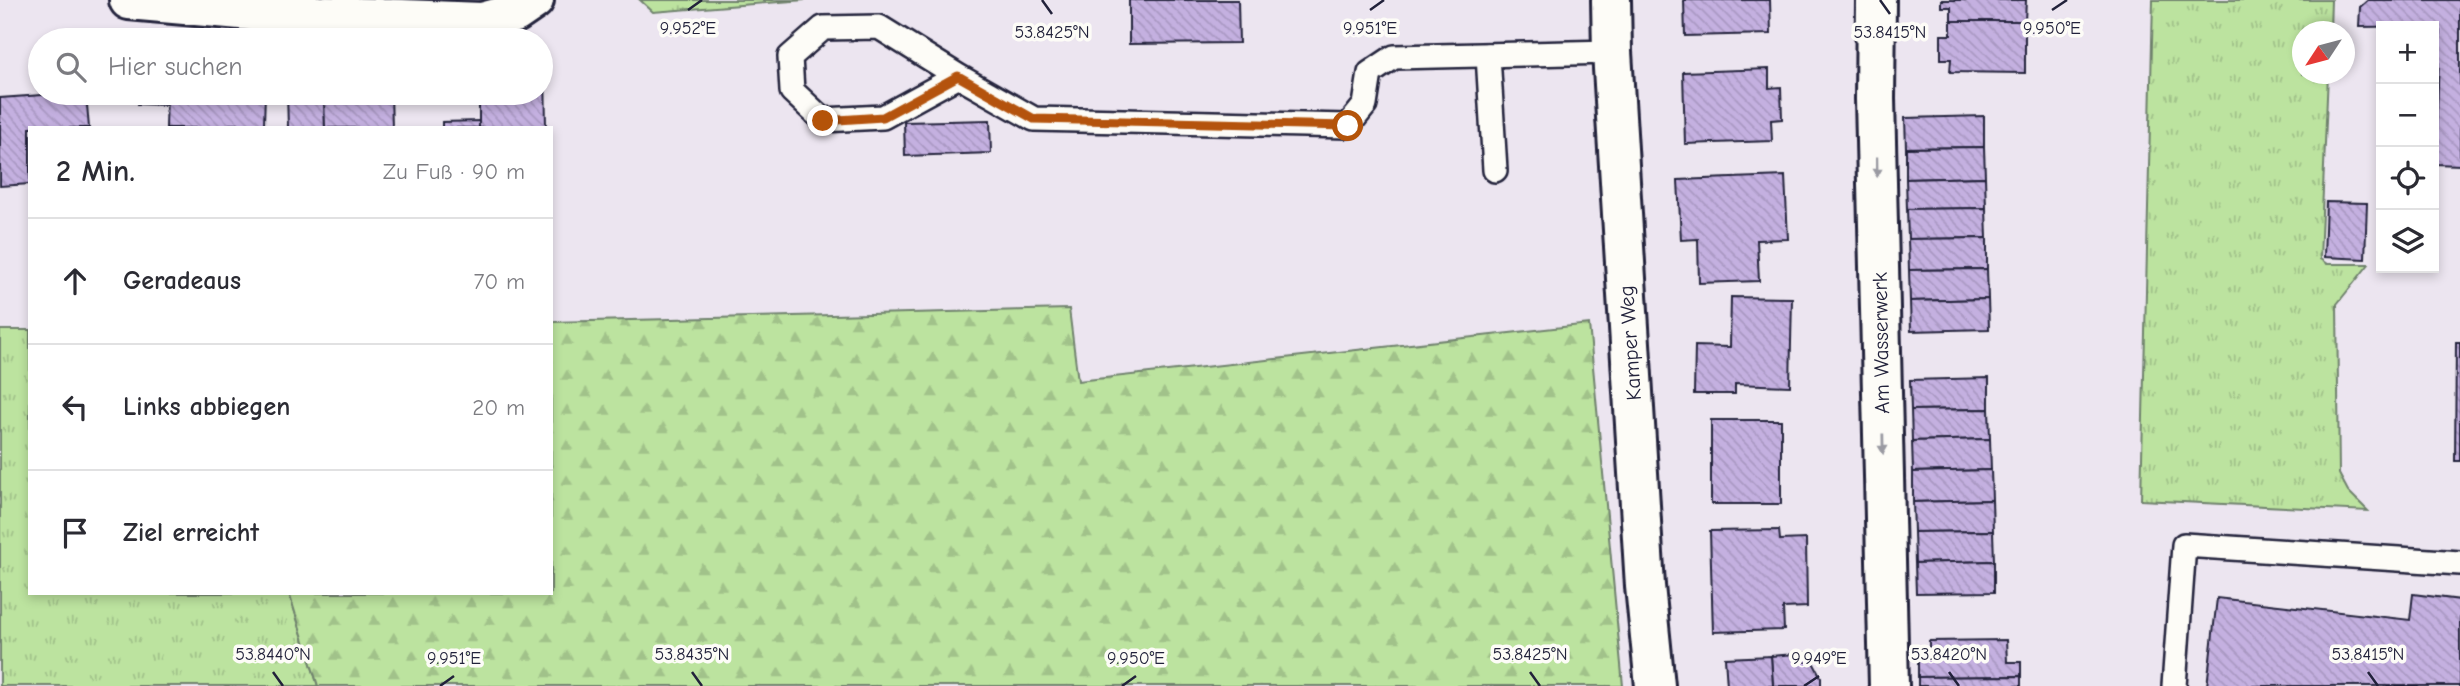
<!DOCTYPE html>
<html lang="de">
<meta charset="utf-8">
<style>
body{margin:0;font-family:"Comic Neue",sans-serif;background:#f2f2f3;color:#2b2b33}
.controls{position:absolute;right:21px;top:21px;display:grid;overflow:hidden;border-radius:0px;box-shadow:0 4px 10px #0003}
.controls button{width:63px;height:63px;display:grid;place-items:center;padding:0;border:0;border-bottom:2px solid #e1e1e2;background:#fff;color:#2b2b33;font:35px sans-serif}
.compass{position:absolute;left:2292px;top:21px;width:63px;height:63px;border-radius:50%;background:#fff;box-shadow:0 4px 10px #0003;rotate:234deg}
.stop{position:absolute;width:21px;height:21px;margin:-16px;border:5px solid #b45309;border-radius:50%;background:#fff}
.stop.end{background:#b45309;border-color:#fff;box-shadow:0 2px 7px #0008}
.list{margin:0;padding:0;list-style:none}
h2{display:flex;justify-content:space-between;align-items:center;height:91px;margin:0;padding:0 28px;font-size:30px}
h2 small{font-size:23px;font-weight:400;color:#7c7c81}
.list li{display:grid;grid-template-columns:46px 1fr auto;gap:21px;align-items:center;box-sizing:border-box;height:126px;padding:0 28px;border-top:2px solid #e1e1e2}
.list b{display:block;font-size:26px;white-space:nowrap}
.list em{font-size:23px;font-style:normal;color:#7c7c81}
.icon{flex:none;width:38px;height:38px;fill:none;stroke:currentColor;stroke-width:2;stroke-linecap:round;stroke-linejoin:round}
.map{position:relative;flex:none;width:2460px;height:686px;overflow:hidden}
.search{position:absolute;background:#fff;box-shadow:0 4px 10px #0003;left:28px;top:28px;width:525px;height:77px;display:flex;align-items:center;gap:18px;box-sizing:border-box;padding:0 24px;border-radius:38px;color:#7c7c81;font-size:26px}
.panel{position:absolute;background:#fff;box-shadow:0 4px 10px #0003;left:28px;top:126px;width:525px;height:469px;border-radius:0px}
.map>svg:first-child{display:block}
.grass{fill:url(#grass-tufts);stroke:#6f826d;stroke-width:2}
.forest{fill:url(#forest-firs);stroke:#6f826d;stroke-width:2}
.building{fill:url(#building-back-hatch);stroke:#22223b;stroke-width:2}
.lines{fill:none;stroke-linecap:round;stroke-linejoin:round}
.service-casing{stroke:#22223b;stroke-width:28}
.minor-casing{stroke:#22223b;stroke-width:44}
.service{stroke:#fdfcf7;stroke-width:23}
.minor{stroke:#fdfcf7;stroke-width:38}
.oneway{fill:#9a9aa2}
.route{stroke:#b45309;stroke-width:9}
.ticks{fill:none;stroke:#22223b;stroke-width:2.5}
.labels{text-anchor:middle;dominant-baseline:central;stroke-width:7;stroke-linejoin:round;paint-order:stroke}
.street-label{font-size:21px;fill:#22223b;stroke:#fdfcf7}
.ticks-label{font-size:18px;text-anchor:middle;fill:#22223b;stroke:#fdfcf7;stroke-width:7;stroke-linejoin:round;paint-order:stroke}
</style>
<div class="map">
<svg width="2460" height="686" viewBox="0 0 2460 686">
<defs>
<pattern id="grass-tufts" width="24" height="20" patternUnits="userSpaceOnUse" patternTransform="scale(1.75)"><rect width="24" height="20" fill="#bce39f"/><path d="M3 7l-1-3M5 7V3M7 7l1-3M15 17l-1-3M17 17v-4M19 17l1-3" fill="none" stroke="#a1c28a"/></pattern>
<pattern id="forest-firs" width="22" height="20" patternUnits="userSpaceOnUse" patternTransform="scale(1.75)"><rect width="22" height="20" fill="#bce39f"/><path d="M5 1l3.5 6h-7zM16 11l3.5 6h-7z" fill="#a1c28a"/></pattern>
<pattern id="building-back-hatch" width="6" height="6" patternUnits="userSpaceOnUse" patternTransform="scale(1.75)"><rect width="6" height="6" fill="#c4b0e0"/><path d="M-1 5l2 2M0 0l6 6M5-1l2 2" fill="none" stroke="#a897c1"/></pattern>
</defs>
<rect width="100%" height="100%" fill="#ece5f0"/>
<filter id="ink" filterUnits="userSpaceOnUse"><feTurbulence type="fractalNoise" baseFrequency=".0143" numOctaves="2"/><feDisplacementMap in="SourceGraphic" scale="14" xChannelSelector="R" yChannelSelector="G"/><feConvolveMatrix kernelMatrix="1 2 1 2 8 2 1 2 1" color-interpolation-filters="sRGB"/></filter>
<g filter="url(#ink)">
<g class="grass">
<path d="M640,0H805L653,12Z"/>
<path d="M2153,0H2331L2330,31L2302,32V74H2328L2320,259L2327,264H2369L2337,304L2339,474L2348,491L2368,511L2141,500Z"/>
<path d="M0,330H30V593H289L318,686H0Z"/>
</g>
<path class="forest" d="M1069,309L1078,381L1589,324L1623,686H318L289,593H551V322Z"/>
<g class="building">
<path d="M1129,0H1238L1239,43L1129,44Z"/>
<path d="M1684,0H1770L1771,34L1685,36Z"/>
<path d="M1941,0H2026L2025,21H1951V7H1941Z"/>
<path d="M2368,0H2460V165L2435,164L2440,31H2434V26L2359,27L2360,7Z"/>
<path d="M1951,21H2025V73L1950,72L1951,59H1941V35H1951Z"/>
<path d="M541,69H545L546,128H479V93H541Z"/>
<path d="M1769,69V88L1781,87L1782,119L1771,120L1772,141L1685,144L1683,72Z"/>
<path d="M71,93H86L89,128H30V184L0,186V98Z"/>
<path d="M138,93H167V105L138,104Z"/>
<path d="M167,93H265L264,125L230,124V128H166Z"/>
<path d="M287,93H324L325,128H288Z"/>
<path d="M324,93H391L392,128H325Z"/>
<path d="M1984,116V147L1906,148L1905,118Z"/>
<path d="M990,120L991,153L905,156L904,122Z"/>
<path d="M479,121V128H442V122Z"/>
<path d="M1984,147L1985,177L1906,179V148Z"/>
<path d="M1785,176L1788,239L1757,240L1759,281L1699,283L1698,239L1681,240L1678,180Z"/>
<path d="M1985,177L1986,208L1907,209L1906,179Z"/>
<path d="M2326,202L2367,203L2365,259L2324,257Z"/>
<path d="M1986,208L1987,238L1908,239L1907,209Z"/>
<path d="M1987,238V269L1909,270L1908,239Z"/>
<path d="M1987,269L1988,299L1910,301L1909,270Z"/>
<path d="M1731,297L1792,298L1790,386L1735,384V394H1694L1695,346L1730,347Z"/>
<path d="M1988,299L1989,329L1911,331L1910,301Z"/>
<path d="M2456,342H2460V461H2455Z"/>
<path d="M1989,378V409L1911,410L1910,380Z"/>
<path d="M1989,409L1990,439L1912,441L1911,410Z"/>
<rect x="1711" y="420" width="70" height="84"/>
<path d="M1990,439L1991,470L1913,472L1912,441Z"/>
<path d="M1991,470L1992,500L1913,502V472Z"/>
<path d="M1992,500L1993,531L1914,532L1913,502Z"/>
<path d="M1779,530L1780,540L1806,539L1807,607L1783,608L1784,630L1713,632L1710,531Z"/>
<path d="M1993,531L1994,561L1915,563L1914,532Z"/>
<path d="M1994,561V592L1916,593L1915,563Z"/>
<path d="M2413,594L2460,600V686H2207L2217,598L2410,620Z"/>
<path d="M2006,640L2007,662H2021V676L1918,677V654L1929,655V641Z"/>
<path d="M1808,653L1821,677V686H1773L1771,656Z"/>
<path d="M1771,656L1773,686H1727L1725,658Z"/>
<path d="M2021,676V686H1918V677Z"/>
</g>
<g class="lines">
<defs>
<g id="service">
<path d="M1488,55L1495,170"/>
<path d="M958,76L879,27L823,28L790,57L792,91L823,120L883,117L958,76L1034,119L1348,126L1365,105L1370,73L1394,57L1612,52"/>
<path d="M2174,686L2184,545L2460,563"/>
</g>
<g id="minor">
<path d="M129,0L296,15L482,22L515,13L534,0"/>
<path d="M1611,0L1612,52L1645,586L1655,686"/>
<path d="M1876,0L1875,99L1889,686"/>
</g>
</defs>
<use href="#service" class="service-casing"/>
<use href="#minor" class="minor-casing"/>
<use href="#service" class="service"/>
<use href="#minor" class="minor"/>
</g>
<defs><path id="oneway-solid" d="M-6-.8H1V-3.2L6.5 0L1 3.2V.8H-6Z" transform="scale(1.75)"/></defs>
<g class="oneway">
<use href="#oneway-solid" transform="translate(1877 167) rotate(89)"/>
<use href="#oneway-solid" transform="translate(1883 444) rotate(89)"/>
</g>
</g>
<g class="lines" filter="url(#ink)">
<path class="route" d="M823,121L883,117L958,76L1034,119L1348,126"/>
</g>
<path class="ticks" d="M1042,0L1052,14M1880,0L1890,14M688,10L702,0M1370,10L1384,0M2052,10L2067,0M273,672L283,686M692,672L702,686M1530,672L1540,686M1949,672L1959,686M2368,672L2378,686M440,686L454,676M1122,686L1136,676M1804,686L1819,676"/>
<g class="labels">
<g class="street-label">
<text transform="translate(1630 343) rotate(-94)">Kamper Weg</text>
<text transform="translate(1881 343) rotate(-91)">Am Wasserwerk</text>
</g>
</g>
<g class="ticks-label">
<text x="688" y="34">9.952°E</text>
<text x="1370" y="34">9.951°E</text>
<text x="2052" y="34">9.950°E</text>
<text x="1052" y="38">53.8425°N</text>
<text x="1890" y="38">53.8415°N</text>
<text x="273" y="660">53.8440°N</text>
<text x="692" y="660">53.8435°N</text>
<text x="1530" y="660">53.8425°N</text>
<text x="1949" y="660">53.8420°N</text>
<text x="2368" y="660">53.8415°N</text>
<text x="454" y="664">9.951°E</text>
<text x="1136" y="664">9.950°E</text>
<text x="1819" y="664">9.949°E</text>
</g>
</svg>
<div class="controls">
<button>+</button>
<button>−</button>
<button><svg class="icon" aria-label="locate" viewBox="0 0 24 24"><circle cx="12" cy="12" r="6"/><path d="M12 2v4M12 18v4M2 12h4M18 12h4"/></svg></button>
<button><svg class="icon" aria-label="layers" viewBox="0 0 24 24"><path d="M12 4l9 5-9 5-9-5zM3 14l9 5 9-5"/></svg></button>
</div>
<svg class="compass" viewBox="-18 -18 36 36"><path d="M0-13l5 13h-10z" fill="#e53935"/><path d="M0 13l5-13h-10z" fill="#7c7c81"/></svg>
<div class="stop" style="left:1348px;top:126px"></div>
<div class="stop end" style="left:823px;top:121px"></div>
<div class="search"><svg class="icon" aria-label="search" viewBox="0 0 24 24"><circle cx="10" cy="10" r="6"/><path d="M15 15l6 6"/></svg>Hier suchen</div>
<section class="panel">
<h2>2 Min.<small>Zu Fuß · 90 m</small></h2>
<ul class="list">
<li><svg class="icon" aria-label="ahead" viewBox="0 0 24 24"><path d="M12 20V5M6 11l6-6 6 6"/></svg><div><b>Geradeaus</b></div><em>70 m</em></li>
<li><svg class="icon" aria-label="left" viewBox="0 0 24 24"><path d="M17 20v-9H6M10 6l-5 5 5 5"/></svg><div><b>Links abbiegen</b></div><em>20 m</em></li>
<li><svg class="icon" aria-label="arrive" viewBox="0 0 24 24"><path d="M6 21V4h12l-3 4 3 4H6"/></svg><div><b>Ziel erreicht</b></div></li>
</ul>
</section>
</div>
